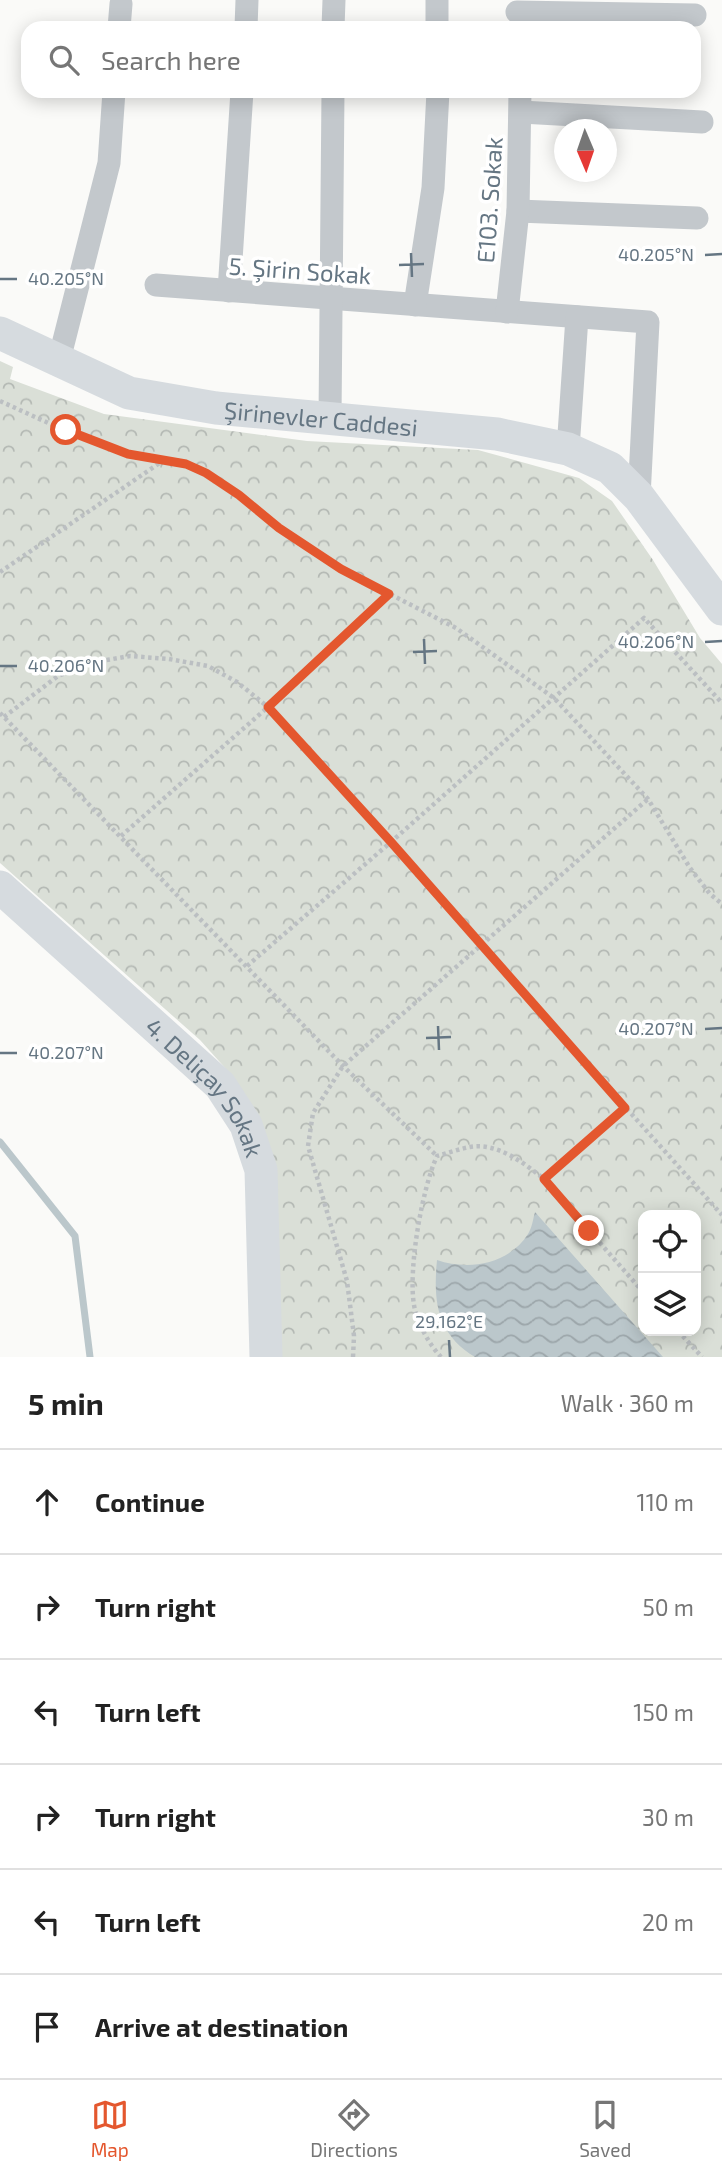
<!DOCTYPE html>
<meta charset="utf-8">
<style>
body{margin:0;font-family:"Exo 2",sans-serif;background:#f6f6f6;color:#222}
.controls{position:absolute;right:21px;bottom:21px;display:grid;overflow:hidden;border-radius:14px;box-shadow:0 4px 18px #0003}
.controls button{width:63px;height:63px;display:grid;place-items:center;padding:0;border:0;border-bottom:2px solid #e0e0e0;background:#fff;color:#222;font:35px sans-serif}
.compass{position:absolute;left:554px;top:119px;width:63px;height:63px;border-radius:50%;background:#fff;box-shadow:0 4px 18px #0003;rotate:178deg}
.stop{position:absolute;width:21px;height:21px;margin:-16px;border:5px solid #e4572e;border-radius:50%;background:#fff}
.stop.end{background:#e4572e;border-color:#fff;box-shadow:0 2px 7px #0008}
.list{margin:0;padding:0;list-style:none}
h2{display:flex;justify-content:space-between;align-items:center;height:91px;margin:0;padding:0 28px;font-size:30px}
h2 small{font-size:23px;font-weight:400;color:#767676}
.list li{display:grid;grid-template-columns:46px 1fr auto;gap:21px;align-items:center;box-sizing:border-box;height:105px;padding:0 28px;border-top:2px solid #e0e0e0}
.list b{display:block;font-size:26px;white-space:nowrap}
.list em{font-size:23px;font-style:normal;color:#767676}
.icon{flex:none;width:38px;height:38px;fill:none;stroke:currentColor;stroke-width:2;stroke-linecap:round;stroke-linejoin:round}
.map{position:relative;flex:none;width:722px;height:1357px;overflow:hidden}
.search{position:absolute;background:#fff;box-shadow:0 4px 18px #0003;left:21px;right:21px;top:21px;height:77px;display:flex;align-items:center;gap:18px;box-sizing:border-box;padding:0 24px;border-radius:21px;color:#767676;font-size:26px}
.sheet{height:721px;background:#fff}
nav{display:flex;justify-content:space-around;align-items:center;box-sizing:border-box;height:98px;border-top:2px solid #e0e0e0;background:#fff;font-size:19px;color:#767676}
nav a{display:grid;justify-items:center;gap:4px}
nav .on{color:#e4572e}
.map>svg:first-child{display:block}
.park{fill:url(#park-crowns);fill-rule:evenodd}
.water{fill:url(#water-waves)}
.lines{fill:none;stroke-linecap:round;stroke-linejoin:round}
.stream{stroke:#bbc7cb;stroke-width:7}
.path{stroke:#bbbfc2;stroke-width:4.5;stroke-dasharray:3.5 3.5;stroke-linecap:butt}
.street{stroke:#c3c8cc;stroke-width:23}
.secondary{stroke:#d6dbdf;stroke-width:33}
.route{stroke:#e4572e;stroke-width:9}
.ticks{fill:none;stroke:#657683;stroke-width:2.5}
.labels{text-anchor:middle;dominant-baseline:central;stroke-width:7;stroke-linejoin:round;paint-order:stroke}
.street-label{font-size:24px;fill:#657683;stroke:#fff}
.ticks-label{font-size:18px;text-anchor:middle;fill:#657683;stroke:#fff;stroke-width:7;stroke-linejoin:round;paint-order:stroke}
</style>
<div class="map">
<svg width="722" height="1357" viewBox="0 0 722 1357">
<defs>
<pattern id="park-crowns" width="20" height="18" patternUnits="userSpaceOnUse" patternTransform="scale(1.75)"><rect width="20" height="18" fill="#dadfd7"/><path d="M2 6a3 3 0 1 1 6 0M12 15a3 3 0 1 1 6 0" fill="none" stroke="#b4b9b4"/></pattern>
<pattern id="water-waves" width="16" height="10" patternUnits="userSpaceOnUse" patternTransform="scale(1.75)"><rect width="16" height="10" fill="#bbc7cb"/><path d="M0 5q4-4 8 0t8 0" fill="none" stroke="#9ca6aa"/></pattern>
</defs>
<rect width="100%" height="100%" fill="#fafaf8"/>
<path class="park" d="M0,361L13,367L10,379L104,414L307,441L478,450L579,478L612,501L653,560L700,638L722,664V1357H274L273,1185L227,1070L200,1040L0,863ZM643,1215H696V1331H643Z"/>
<path class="water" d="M535,1212L663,1357H475C437,1334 433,1302 437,1260C469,1271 509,1264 528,1234C532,1228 533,1219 535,1212Z"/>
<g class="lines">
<path class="stream" d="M0,1142L75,1236L90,1357"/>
<g class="path">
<path d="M0,401L66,431L127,454L185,464L207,473L239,495L279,528L341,569L456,628L554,698L648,799L690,868L710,894L722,904"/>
<path d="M0,572L161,462"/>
<path d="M0,713L343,1066L437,1156"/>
<path d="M4,717L58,676L95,662L130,656L169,659L208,666L237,682L268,707L391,842L481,946L722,1215"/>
<path d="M121,836L268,707L389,595"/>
<path d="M247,966L391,842L644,618L722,703"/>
<path d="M544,1179L625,1109"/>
<path d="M678,1331L702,1357"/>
<path d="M353,1357L354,1336L347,1281L308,1146L313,1113L343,1066L648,799"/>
<path d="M441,1357C429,1344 417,1323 414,1305C408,1269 422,1189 437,1156C448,1153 459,1149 470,1147C497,1142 524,1163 544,1179L643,1292"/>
</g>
<g class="street">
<path d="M437,0V28"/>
<path d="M517,12L695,15"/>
<path d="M119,28L121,4"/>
<path d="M246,28L247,0"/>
<path d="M333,28L334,0"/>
<path d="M521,112L702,122"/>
<path d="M518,211L697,218"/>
<path d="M156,285L648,322L639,497"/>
<path d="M229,291L242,91"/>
<path d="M415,305L433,188L438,91"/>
<path d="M507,312L518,211L520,91"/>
<path d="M59,360L109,163L114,91"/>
<path d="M330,418L333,91"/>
<path d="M568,449L577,317"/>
</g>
<g class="secondary">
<path id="s1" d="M0,333L129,393L216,408L497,434L568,449L610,468L639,497L722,609"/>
<path id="s2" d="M0,887L220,1085L246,1125L261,1170L266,1357"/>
</g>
</g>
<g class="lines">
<path class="route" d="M66,430L128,454L186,464L206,473L239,495L279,528L341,569L389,594L268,707L391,842L625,1108L544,1179L589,1231"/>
</g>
<path class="ticks" d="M411,253L412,277M705,255L722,254M399,265L424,264M0,279H17M424,639L425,664M705,642L722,641M413,652L437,651M0,666H17M438,1026L439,1050M705,1029L722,1028M426,1038L451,1037M0,1053H17M449,1340L450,1357"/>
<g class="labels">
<g class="street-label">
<text transform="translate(489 200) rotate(-86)">E103. Sokak</text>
<text transform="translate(300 270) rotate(4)">5. Şirin Sokak</text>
<text stroke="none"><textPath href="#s1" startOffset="336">Şirinevler Caddesi</textPath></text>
<text stroke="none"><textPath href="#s2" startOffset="289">4. Deliçay Sokak</textPath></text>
</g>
</g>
<g class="ticks-label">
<text x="656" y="261">40.205°N</text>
<text x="66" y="285">40.205°N</text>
<text x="656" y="648">40.206°N</text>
<text x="66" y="672">40.206°N</text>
<text x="656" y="1035">40.207°N</text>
<text x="66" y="1059">40.207°N</text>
<text x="449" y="1328">29.162°E</text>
</g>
</svg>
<div class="controls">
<button><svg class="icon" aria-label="locate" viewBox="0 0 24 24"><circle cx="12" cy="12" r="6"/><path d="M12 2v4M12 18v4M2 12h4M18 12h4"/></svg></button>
<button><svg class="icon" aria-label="layers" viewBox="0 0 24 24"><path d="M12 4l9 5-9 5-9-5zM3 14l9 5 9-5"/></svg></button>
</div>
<svg class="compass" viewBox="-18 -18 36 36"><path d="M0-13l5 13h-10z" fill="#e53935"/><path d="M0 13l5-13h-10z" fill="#767676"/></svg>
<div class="stop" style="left:66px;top:430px"></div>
<div class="stop end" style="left:589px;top:1231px"></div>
<div class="search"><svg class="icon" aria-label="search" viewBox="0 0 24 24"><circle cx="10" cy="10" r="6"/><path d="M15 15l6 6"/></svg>Search here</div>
</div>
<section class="sheet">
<h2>5 min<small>Walk · 360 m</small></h2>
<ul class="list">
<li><svg class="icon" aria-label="ahead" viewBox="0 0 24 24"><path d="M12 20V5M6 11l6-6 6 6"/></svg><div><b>Continue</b></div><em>110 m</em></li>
<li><svg class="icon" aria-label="right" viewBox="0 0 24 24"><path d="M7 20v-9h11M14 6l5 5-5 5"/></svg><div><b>Turn right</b></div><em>50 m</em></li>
<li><svg class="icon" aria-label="left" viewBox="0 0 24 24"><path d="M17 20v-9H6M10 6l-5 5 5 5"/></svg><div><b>Turn left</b></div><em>150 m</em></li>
<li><svg class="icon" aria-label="right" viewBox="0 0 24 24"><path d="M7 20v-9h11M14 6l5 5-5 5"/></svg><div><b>Turn right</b></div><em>30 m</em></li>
<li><svg class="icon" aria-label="left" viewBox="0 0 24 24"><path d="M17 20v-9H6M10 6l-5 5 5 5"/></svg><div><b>Turn left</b></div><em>20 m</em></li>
<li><svg class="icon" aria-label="arrive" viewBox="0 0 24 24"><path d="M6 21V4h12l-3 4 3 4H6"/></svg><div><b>Arrive at destination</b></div></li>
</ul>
</section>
<nav>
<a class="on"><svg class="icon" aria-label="map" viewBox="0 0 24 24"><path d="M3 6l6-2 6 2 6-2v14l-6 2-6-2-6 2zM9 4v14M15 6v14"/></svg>Map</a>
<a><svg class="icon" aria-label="directions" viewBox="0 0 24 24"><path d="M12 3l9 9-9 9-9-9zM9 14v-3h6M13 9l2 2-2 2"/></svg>Directions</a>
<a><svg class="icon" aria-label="saved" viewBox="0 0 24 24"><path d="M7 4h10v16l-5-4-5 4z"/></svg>Saved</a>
</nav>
